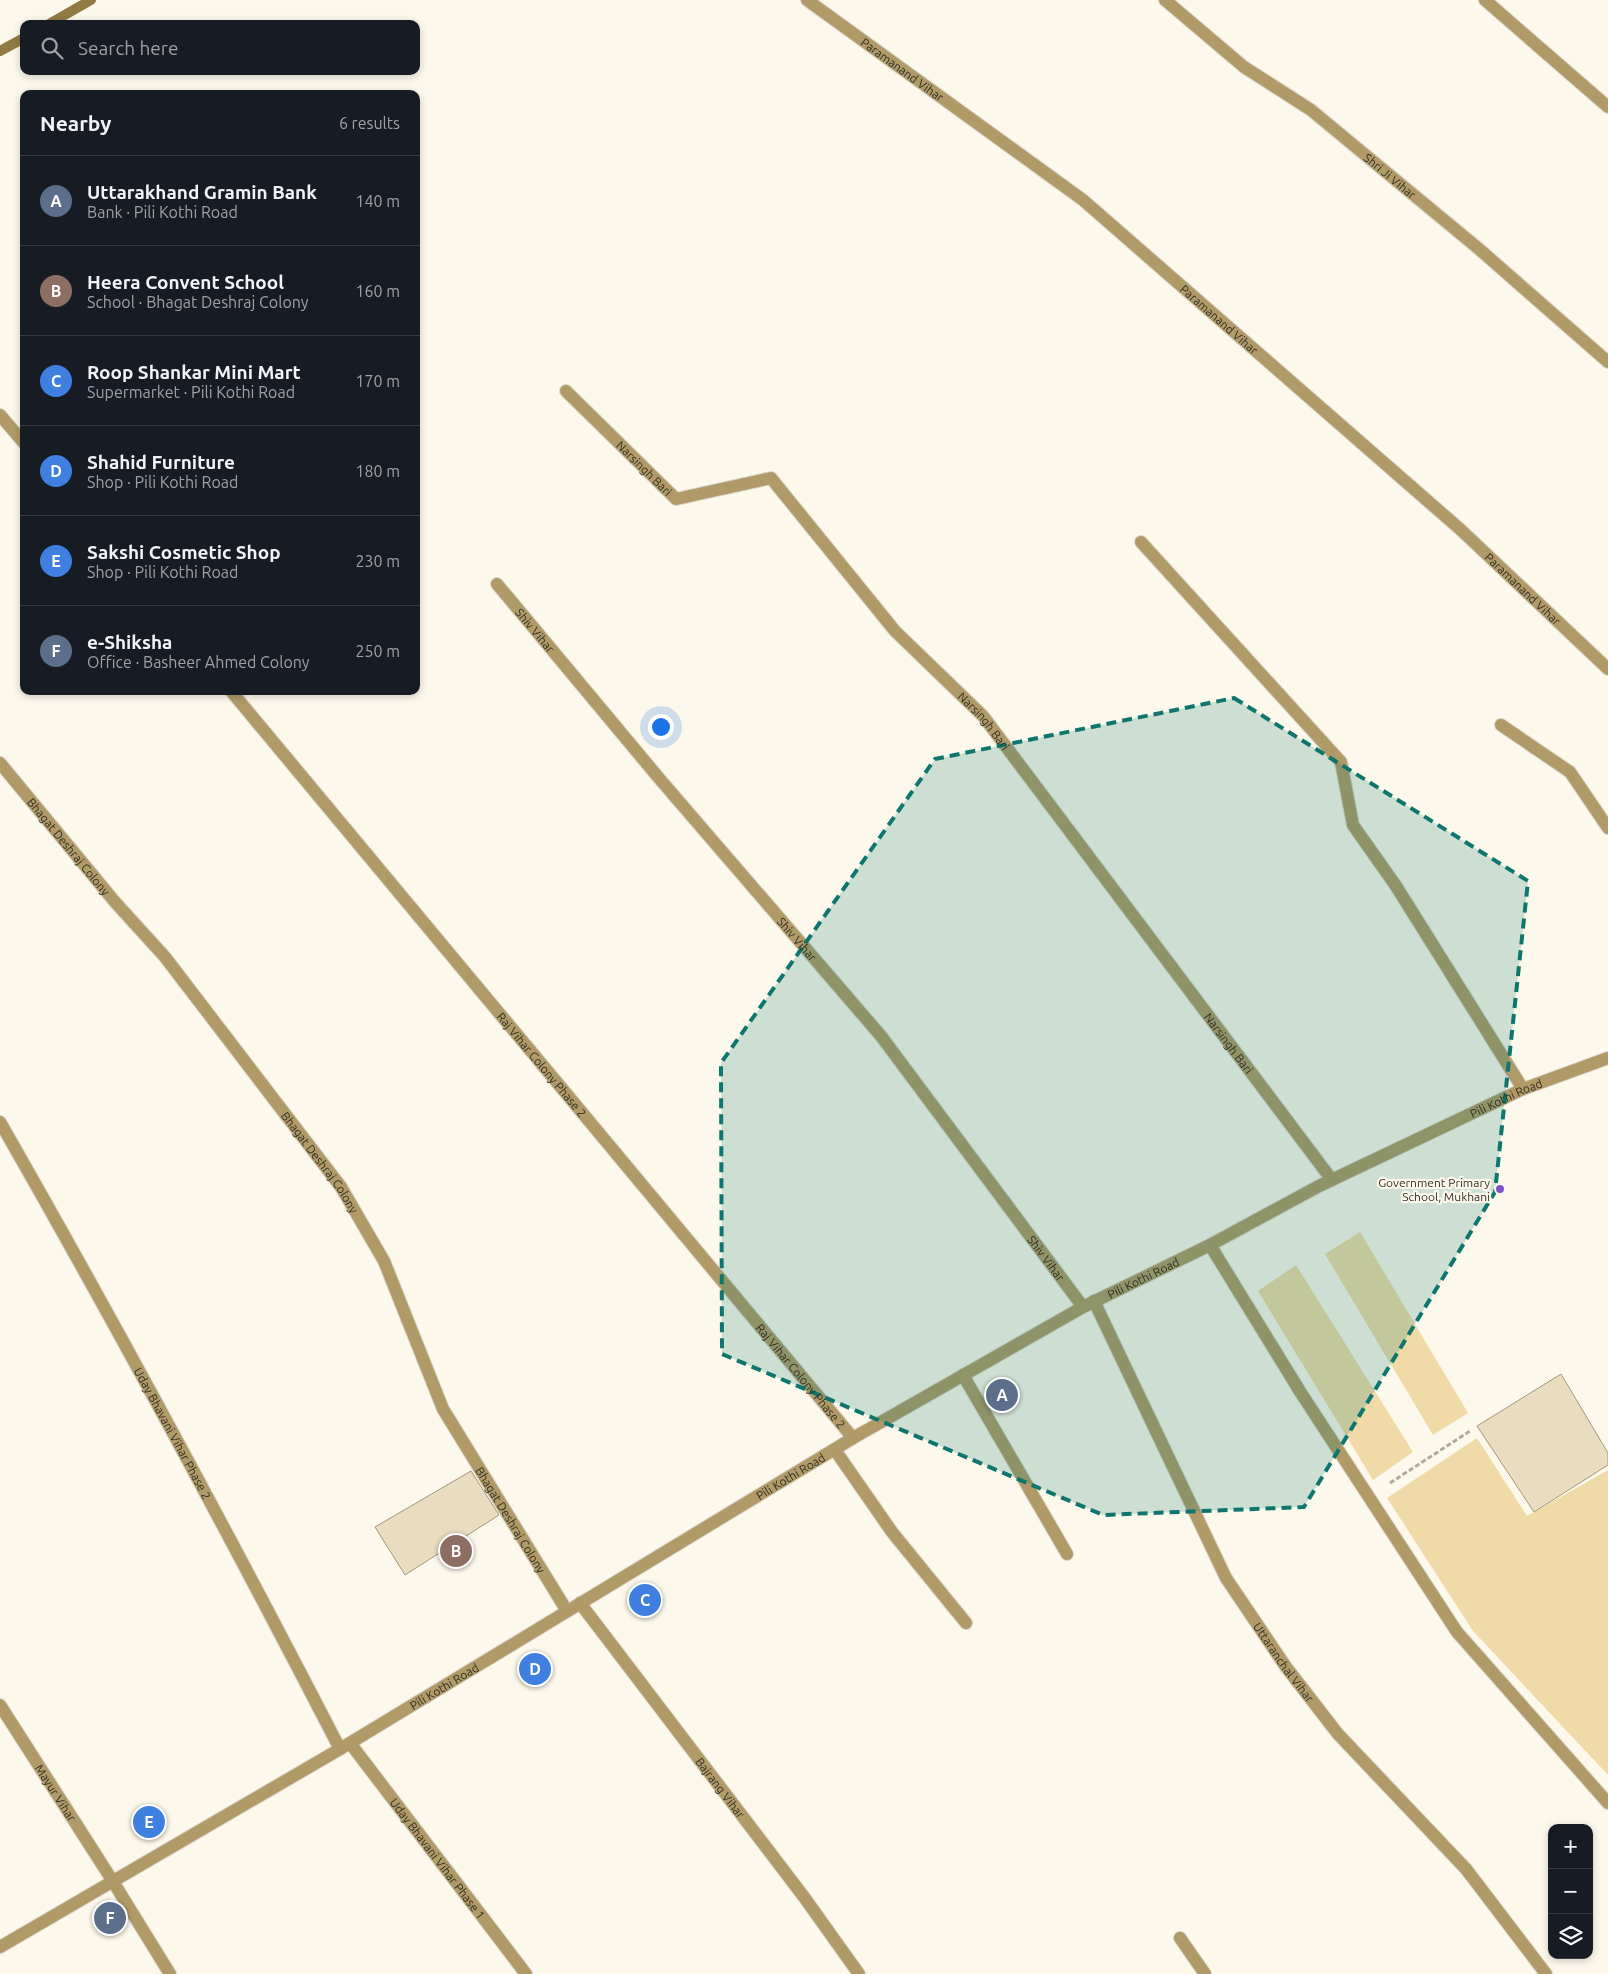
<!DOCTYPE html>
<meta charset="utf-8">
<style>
body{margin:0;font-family:Ubuntu,sans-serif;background:#242831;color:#f1f3f6}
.controls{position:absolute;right:15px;bottom:15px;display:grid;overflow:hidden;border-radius:10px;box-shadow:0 2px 8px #0003}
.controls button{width:45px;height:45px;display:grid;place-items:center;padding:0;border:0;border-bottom:1px solid #363941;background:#171b24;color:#f1f3f6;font:25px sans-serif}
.you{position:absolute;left:660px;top:726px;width:18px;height:18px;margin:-12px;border:4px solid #fff;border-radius:50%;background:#1a73e8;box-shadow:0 0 0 8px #1a73e833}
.badge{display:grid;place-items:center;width:32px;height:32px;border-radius:50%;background:#0f766e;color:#fff;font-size:16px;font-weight:700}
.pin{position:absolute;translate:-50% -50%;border:2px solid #fff;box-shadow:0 1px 5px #0006}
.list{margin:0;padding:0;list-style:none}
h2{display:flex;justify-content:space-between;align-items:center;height:65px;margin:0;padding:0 20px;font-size:21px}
h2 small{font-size:16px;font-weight:400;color:#9ea1a6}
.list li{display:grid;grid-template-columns:32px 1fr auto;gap:15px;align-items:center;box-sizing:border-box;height:90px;padding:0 20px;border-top:1px solid #363941}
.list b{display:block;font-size:19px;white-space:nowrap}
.list p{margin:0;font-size:16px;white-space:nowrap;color:#9ea1a6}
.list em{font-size:16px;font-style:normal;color:#9ea1a6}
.icon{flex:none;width:28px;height:28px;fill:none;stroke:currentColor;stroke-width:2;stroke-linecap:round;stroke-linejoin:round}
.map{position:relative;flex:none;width:1608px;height:1974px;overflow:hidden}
.search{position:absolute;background:#171b24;box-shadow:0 2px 8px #0003;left:20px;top:20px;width:400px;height:55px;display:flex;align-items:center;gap:12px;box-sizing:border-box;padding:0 18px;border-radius:10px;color:#9ea1a6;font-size:19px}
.panel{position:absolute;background:#171b24;box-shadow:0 2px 8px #0003;left:20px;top:90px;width:400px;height:605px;border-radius:10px}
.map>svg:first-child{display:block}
.green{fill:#f0dba8}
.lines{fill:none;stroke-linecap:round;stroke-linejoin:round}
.stream{stroke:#927b42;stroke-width:10}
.building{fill:#e9dcbf;stroke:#a3977c}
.minor-casing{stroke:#d9d4c8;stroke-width:14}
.path{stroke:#b0ab9f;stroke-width:3;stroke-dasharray:5 2.5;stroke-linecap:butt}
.minor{stroke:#b09a67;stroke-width:12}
.marked{fill:#0f766e;fill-opacity:0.2;stroke:#0f766e;stroke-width:4;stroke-dasharray:10 6;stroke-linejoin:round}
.poi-dot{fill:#7e51c9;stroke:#fdf8ec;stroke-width:2}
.labels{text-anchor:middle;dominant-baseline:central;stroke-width:4.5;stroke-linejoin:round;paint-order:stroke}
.street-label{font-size:12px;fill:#332e23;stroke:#fdf8ec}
.poi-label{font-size:12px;fill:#332e23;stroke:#fdf8ec;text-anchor:end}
</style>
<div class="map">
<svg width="1608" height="1974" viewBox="0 0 1608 1974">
<rect width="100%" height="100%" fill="#fdf8ec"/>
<g class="green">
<path d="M1360,1232L1468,1413L1433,1435L1325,1254Z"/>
<path d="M1296,1265L1413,1452L1373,1480L1258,1291Z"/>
<path d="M1477,1438L1527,1516L1608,1470V1775L1473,1631L1387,1498Z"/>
</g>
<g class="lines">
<g class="stream">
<path d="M49,24L91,0"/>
<path d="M0,51L24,38"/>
</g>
</g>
<g class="building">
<path d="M1561,1374L1608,1453V1465L1534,1512L1477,1426Z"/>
<path d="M471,1471L499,1515L405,1575L375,1527Z"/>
</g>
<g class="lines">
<defs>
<g id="minor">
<path id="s1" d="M807,0L1083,200L1461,530L1608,669"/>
<path id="s2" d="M1165,0L1244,67L1311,110L1479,249L1608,362"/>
<path d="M1485,0L1608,107"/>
<path id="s3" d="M566,391L676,499L771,478L895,631L983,716L1332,1180"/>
<path d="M0,415L24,443"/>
<path d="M1141,542L1341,762L1353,825L1396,886L1523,1089"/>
<path id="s4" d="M497,584L658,777L881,1036L1083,1307"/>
<path id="s5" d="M231,691L853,1438"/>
<path d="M1501,725L1570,772L1608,828"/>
<path id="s6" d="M0,763L115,902L165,957L341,1187L384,1261L443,1409L567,1611"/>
<path id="s7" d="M0,1122C118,1328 231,1538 340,1749"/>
<path d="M1210,1245L1301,1393L1457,1632L1608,1803"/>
<path id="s8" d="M1094,1301L1226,1578L1286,1667L1338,1734L1466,1869L1546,1974"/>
<path d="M963,1375L1067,1554"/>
<path d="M835,1450L892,1532L966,1623"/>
<path id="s9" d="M580,1603L804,1897L859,1974"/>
<path id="s10" d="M0,1705L112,1880L170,1974"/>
<path id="s11" d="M350,1743L526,1974"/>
<path d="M1180,1938L1205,1974"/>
<path id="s12" d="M0,1947L340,1749L853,1438L1083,1307L1210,1245L1319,1186L1523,1089L1608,1058"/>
</g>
</defs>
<use href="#minor" class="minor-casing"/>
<path class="path" d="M1390,1483L1470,1431"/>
<use href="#minor" class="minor"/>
</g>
<path class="marked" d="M1234,698L1528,881L1495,1192L1304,1507L1103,1515L722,1354L721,1063L935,759Z"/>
<circle class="poi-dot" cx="1500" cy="1189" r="5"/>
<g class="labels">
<g class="street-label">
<text stroke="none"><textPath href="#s1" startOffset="118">Paramanand Vihar</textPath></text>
<text stroke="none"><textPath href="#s2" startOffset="286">Shri Ji Vihar</textPath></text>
<text stroke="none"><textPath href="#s1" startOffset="522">Paramanand Vihar</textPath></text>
<text stroke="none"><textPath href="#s3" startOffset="110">Narsingh Bari</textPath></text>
<text stroke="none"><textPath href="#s1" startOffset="928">Paramanand Vihar</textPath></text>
<text stroke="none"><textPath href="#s4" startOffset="60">Shiv Vihar</textPath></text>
<text stroke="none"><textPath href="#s3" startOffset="575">Narsingh Bari</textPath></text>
<text stroke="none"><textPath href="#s6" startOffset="108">Bhagat Deshraj Colony</textPath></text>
<text stroke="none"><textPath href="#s4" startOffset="465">Shiv Vihar</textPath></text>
<text stroke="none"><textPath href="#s3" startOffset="980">Narsingh Bari</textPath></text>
<text stroke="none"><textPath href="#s5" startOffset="486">Raj Vihar Colony Phase 2</textPath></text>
<text stroke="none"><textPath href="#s12" startOffset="1730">Pili Kothi Road</textPath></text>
<text stroke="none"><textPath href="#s6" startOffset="512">Bhagat Deshraj Colony</textPath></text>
<text stroke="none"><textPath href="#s4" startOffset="870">Shiv Vihar</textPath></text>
<text stroke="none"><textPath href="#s12" startOffset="1325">Pili Kothi Road</textPath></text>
<text stroke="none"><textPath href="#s5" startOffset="891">Raj Vihar Colony Phase 2</textPath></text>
<text stroke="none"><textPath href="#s7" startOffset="356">Uday Bhavani Vihar Phase 2</textPath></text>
<text stroke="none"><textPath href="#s12" startOffset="920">Pili Kothi Road</textPath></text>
<text stroke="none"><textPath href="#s6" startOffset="919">Bhagat Deshraj Colony</textPath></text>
<text stroke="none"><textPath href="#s8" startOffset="409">Uttaranchal Vihar</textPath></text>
<text stroke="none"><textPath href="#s12" startOffset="515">Pili Kothi Road</textPath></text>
<text stroke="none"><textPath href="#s9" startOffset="232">Bajrang Vihar</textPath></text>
<text stroke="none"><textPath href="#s10" startOffset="104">Mayur Vihar</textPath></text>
<text stroke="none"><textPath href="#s11" startOffset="145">Uday Bhavani Vihar Phase 1</textPath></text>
</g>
<g class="poi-label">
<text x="1490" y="1182">Government Primary<tspan x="1490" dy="14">School, Mukhani</tspan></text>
</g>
</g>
</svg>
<div class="controls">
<button>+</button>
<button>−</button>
<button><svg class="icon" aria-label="layers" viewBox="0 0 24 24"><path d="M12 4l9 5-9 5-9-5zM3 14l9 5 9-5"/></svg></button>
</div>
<div class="you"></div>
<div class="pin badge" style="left:1002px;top:1395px;background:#5c6f8a">A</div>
<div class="pin badge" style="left:456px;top:1551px;background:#8d6e63">B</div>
<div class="pin badge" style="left:645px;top:1600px;background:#3f7fe0">C</div>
<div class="pin badge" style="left:535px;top:1669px;background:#3f7fe0">D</div>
<div class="pin badge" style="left:149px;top:1822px;background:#3f7fe0">E</div>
<div class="pin badge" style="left:110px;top:1918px;background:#5c6f8a">F</div>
<div class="search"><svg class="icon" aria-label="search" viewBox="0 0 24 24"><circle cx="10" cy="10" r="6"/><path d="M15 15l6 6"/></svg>Search here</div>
<section class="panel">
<h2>Nearby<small>6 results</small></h2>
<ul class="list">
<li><span class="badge" style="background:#5c6f8a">A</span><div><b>Uttarakhand Gramin Bank</b><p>Bank · Pili Kothi Road</p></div><em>140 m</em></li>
<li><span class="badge" style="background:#8d6e63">B</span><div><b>Heera Convent School</b><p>School · Bhagat Deshraj Colony</p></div><em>160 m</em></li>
<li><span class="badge" style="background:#3f7fe0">C</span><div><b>Roop Shankar Mini Mart</b><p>Supermarket · Pili Kothi Road</p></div><em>170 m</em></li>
<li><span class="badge" style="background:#3f7fe0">D</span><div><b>Shahid Furniture</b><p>Shop · Pili Kothi Road</p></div><em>180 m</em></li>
<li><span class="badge" style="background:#3f7fe0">E</span><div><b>Sakshi Cosmetic Shop</b><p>Shop · Pili Kothi Road</p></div><em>230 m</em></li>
<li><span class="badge" style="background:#5c6f8a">F</span><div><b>e-Shiksha</b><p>Office · Basheer Ahmed Colony</p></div><em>250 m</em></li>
</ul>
</section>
</div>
